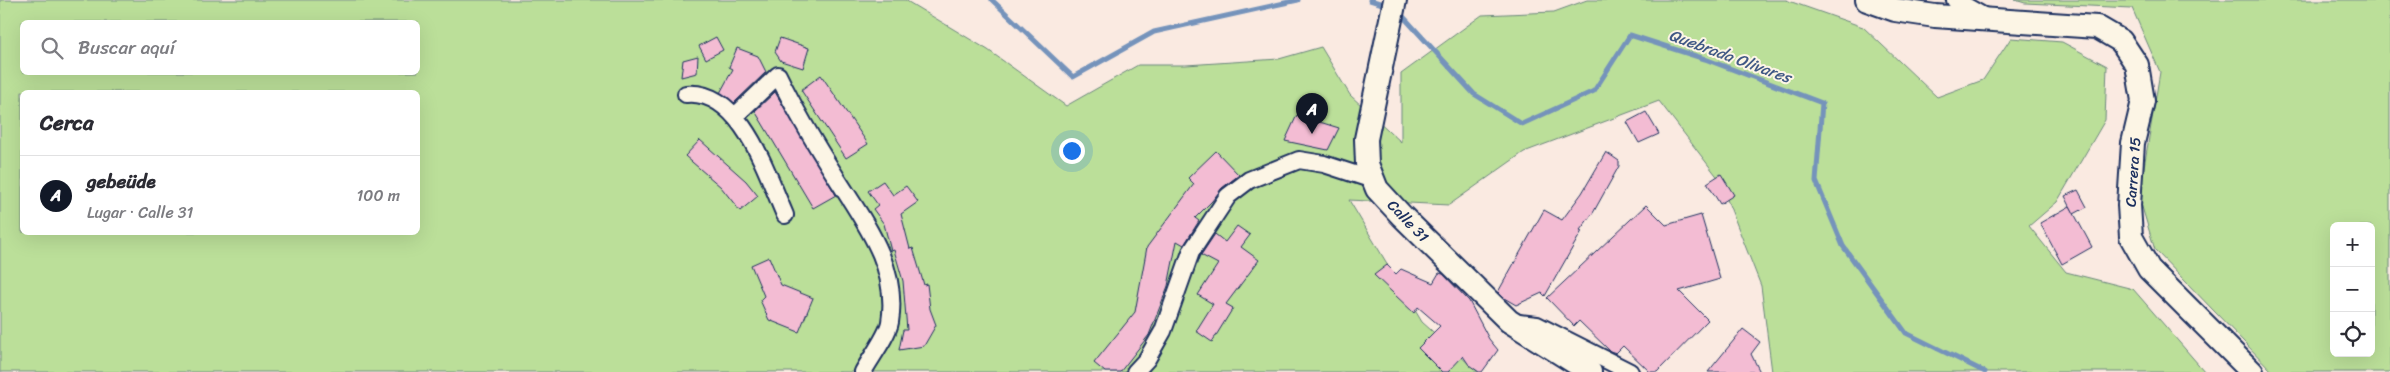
<!DOCTYPE html>
<html lang="es">
<meta charset="utf-8">
<style>
body{margin:0;font-family:Sriracha,sans-serif;background:#f7f7f7;color:#2b2b33}
.controls{position:absolute;right:15px;bottom:15px;display:grid;overflow:hidden;border-radius:8px;box-shadow:0 5px 20px #0002}
.controls button{width:45px;height:45px;display:grid;place-items:center;padding:0;border:0;border-bottom:1px solid #e1e1e2;background:#fff;color:#2b2b33;font:25px sans-serif}
.you{position:absolute;left:1071px;top:150px;width:18px;height:18px;margin:-12px;border:4px solid #fff;border-radius:50%;background:#1a73e8;box-shadow:0 0 0 8px #1a73e833}
.badge{display:grid;place-items:center;width:32px;height:32px;border-radius:50%;background:#111827;color:#fff;font-size:16px;font-weight:700}
.pin{position:absolute;translate:-50% -41px;filter:drop-shadow(0 1px 2px #0008)}
.pin::after{content:'';position:absolute;top:26px;width:18px;height:15px;background:inherit;clip-path:polygon(0 0,100% 0,50% 100%)}
.list{margin:0;padding:0;list-style:none}
h2{display:flex;justify-content:space-between;align-items:center;height:65px;margin:0;padding:0 20px;font-size:21px}
h2 small{font-size:16px;font-weight:400;color:#7c7c81}
.list li{display:grid;grid-template-columns:32px 1fr auto;gap:15px;align-items:center;box-sizing:border-box;height:80px;padding:0 20px;border-top:1px solid #e1e1e2}
.list b{display:block;font-size:19px;white-space:nowrap}
.list p{margin:0;font-size:16px;white-space:nowrap;color:#7c7c81}
.list em{font-size:16px;font-style:normal;color:#7c7c81}
.icon{flex:none;width:28px;height:28px;fill:none;stroke:currentColor;stroke-width:2;stroke-linecap:round;stroke-linejoin:round}
.map{position:relative;flex:none;width:2390px;height:372px;overflow:hidden}
.search{position:absolute;background:#fff;box-shadow:0 5px 20px #0002;left:20px;top:20px;width:400px;height:55px;display:flex;align-items:center;gap:12px;box-sizing:border-box;padding:0 18px;border-radius:8px;color:#7c7c81;font-size:19px}
.panel{position:absolute;background:#fff;box-shadow:0 5px 20px #0002;left:20px;top:90px;width:400px;height:145px;border-radius:8px}
.map>svg:first-child{display:block}
.green{fill:#bbdf99;stroke:#6b877c;fill-rule:evenodd}
.lines{fill:none;stroke-linecap:round;stroke-linejoin:round}
.stream{stroke:#7493bb;stroke-width:5}
.building{fill:#f3bcd3;stroke:#1b2f5e}
.street-casing{stroke:#1b2f5e;stroke-width:20}
.secondary-casing{stroke:#1b2f5e;stroke-width:26}
.street{stroke:#fcf5e5;stroke-width:16}
.secondary{stroke:#fcf5e5;stroke-width:22}
.labels{text-anchor:middle;dominant-baseline:central;stroke-width:4;stroke-linejoin:round;paint-order:stroke}
.street-label{font-size:15px;fill:#1b2f5e;stroke:#fcf5e5}
.water-label{font-size:16px;font-style:italic;fill:#405885;stroke:#fcf5e5}
</style>
<div class="map">
<svg width="2390" height="372" viewBox="0 0 2390 372">
<rect width="100%" height="100%" fill="#faeae1"/>
<filter id="ink" filterUnits="userSpaceOnUse"><feTurbulence type="fractalNoise" baseFrequency=".02" numOctaves="2"/><feDisplacementMap in="SourceGraphic" scale="10" xChannelSelector="R" yChannelSelector="G"/><feConvolveMatrix kernelMatrix="1 2 1 2 8 2 1 2 1" color-interpolation-filters="sRGB"/></filter>
<g filter="url(#ink)">
<g class="green">
<path d="M0,0H905L988,50L1066,106L1138,65H1186L1279,59L1321,47L1350,95L1401,142V74L1482,15L1554,12L1587,0H1786L1863,27L1937,97L1983,80L2011,38L2062,42L2107,66L2105,120L2057,202L2029,226L2066,272L2133,289L2205,372H1772L1761,286L1719,179L1659,101L1524,152L1449,205L1349,200L1422,322L1478,372H0ZM22,22H418V72H22ZM22,92H418V232H22Z"/>
<path d="M2015,0H2390V372H2273L2155,250L2139,197L2160,72L2132,8L2025,3ZM2334,226H2371V353H2334Z"/>
</g>
<g class="lines">
<g class="stream">
<path d="M992,0L1073,77L1154,32L1298,0"/>
<path d="M1370,0L1389,6"/>
<path d="M1400,13L1474,94L1522,124L1594,91L1630,35L1705,59L1822,103L1816,181L1843,246L1906,333L1985,372"/>
</g>
</g>
<g class="building">
<path d="M716,37L723,50L706,59L699,46Z"/>
<path d="M780,38L809,48L803,68L781,61L775,52Z"/>
<path d="M737,48L758,56L766,72L734,103L720,93L733,69L729,67Z"/>
<path d="M698,56L697,73L681,77L683,60Z"/>
<path d="M821,75L868,144L846,158L801,90Z"/>
<path d="M775,92L836,195L813,208L755,111Z"/>
<path d="M1646,112L1659,134L1639,143L1627,122Z"/>
<path d="M1297,115L1339,128L1328,150L1285,141Z"/>
<path d="M700,140L746,181L758,196L740,211L721,187L685,156Z"/>
<path d="M1216,151L1239,175L1222,188L1212,201L1195,218L1199,221L1184,245L1177,241L1168,286L1149,335L1120,372H1105L1094,363L1135,312L1147,247L1194,184L1188,178Z"/>
<path d="M1606,152L1619,161V166L1593,213L1580,230L1582,231L1545,296L1542,293L1516,305L1504,298L1498,292L1544,210L1562,220L1582,193Z"/>
<path d="M1721,174L1734,195L1720,204L1707,183Z"/>
<path d="M883,181L893,195L906,186L918,202L901,214L910,249L913,248L924,285L927,284L930,309L936,325L924,346L899,350L903,330H907L903,281L894,250L891,251L884,224L873,209L878,205L868,191Z"/>
<path d="M2078,190L2087,207L2074,214L2065,196Z"/>
<path d="M1646,205L1666,225L1701,215L1720,279L1679,291L1708,320L1657,372H1650L1623,346L1616,353L1610,351L1579,321L1574,326L1547,298Z"/>
<path d="M2070,206L2092,247L2062,264L2040,223Z"/>
<path d="M1237,226L1250,235L1241,247L1259,260L1226,304L1233,308L1212,342L1196,331L1213,304L1198,295L1218,264L1201,255L1215,234L1225,242Z"/>
<path d="M769,257L781,285L813,298L799,332L769,320L760,300L764,296L751,265Z"/>
<path d="M1387,265L1396,274L1401,269L1433,283L1439,273L1443,274L1469,301L1489,339L1498,350L1482,372H1479L1469,365L1463,356L1448,372H1442L1418,348L1440,326L1418,307L1414,313L1374,275Z"/>
<path d="M1743,329L1760,342L1751,354L1760,372H1708Z"/>
</g>
<g class="lines">
<defs>
<g id="street">
<path d="M1955,0L1985,17"/>
<path d="M686,94C742,89 767,175 785,215"/>
<path d="M735,116L778,75C795,110 815,144 836,177C864,222 899,266 890,322C888,335 870,359 863,372"/>
<path d="M1519,323L1537,325L1630,372"/>
<path d="M1135,372L1147,359L1163,331L1191,252L1228,196L1249,180L1299,160L1324,164L1373,180"/>
</g>
<g id="secondary">
<path d="M1395,0L1366,139L1367,164L1377,189L1402,216L1509,321L1590,372"/>
<path d="M1867,0L1895,10L1935,16L2097,27L2121,41L2137,65L2143,101L2133,143L2129,205L2131,237L2149,269L2252,372"/>
</g>
</defs>
<use href="#street" class="street-casing"/>
<use href="#secondary" class="secondary-casing"/>
<use href="#street" class="street"/>
<use href="#secondary" class="secondary"/>
</g>
</g>
<g class="labels">
<g class="street-label">
<text transform="translate(2133 172) rotate(-86)">Carrera 15</text>
<text transform="translate(1408 221) rotate(46)">Calle 31</text>
</g>
<g class="water-label">
<text transform="translate(1730 56) rotate(20)">Quebrada Olivares</text>
</g>
</g>
</svg>
<div class="controls">
<button>+</button>
<button>−</button>
<button><svg class="icon" aria-label="locate" viewBox="0 0 24 24"><circle cx="12" cy="12" r="6"/><path d="M12 2v4M12 18v4M2 12h4M18 12h4"/></svg></button>
</div>
<div class="you"></div>
<div class="pin badge" style="left:1312px;top:134px">A</div>
<div class="search"><svg class="icon" aria-label="search" viewBox="0 0 24 24"><circle cx="10" cy="10" r="6"/><path d="M15 15l6 6"/></svg>Buscar aquí</div>
<section class="panel">
<h2>Cerca<small></small></h2>
<ul class="list">
<li><span class="badge">A</span><div><b>gebeüde</b><p>Lugar · Calle 31</p></div><em>100 m</em></li>
</ul>
</section>
</div>
